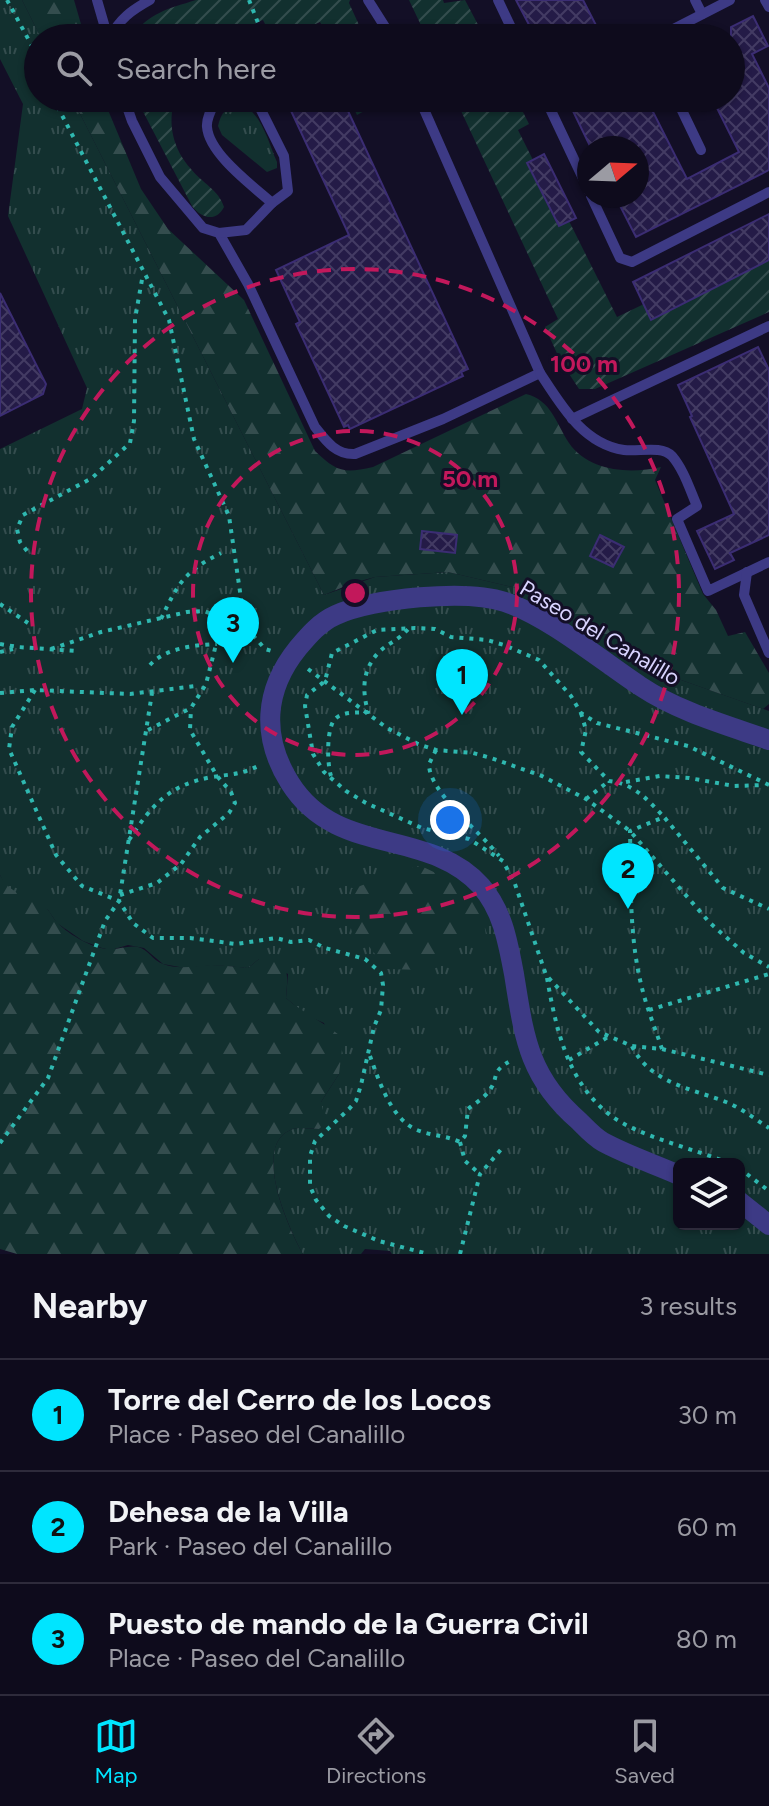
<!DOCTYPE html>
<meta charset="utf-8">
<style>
body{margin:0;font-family:Figtree,sans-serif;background:#171425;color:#f1f3f6}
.controls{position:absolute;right:24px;bottom:24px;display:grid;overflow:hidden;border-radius:12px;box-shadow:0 2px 6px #0004}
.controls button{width:72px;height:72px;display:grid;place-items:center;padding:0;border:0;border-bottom:2px solid #2e2b3b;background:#0e0b1c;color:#f1f3f6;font:40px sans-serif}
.compass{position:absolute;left:577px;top:136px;width:72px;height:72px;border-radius:50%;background:#0e0b1c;box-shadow:0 2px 6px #0004;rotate:71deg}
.you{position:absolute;left:450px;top:820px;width:28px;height:28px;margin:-20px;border:6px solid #fff;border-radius:50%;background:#1a73e8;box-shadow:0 0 0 12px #1a73e833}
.badge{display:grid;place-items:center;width:52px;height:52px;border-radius:50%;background:#00e5ff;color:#111;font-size:26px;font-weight:700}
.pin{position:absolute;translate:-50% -66px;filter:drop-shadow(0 2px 4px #0008)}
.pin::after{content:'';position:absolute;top:42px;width:28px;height:24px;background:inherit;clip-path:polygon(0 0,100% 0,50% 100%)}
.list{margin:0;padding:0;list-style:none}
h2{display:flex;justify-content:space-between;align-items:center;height:104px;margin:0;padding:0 32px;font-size:34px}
h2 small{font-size:26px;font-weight:400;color:#9b9ba3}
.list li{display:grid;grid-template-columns:52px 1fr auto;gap:24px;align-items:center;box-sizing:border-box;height:112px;padding:0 32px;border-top:2px solid #2e2b3b}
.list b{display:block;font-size:30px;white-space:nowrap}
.list p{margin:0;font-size:26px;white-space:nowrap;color:#9b9ba3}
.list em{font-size:26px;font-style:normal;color:#9b9ba3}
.icon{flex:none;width:44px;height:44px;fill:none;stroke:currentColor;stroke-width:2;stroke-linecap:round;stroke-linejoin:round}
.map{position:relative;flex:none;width:769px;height:1254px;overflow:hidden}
.search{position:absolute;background:#0e0b1c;box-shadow:0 2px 6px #0004;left:24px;right:24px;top:24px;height:88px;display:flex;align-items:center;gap:20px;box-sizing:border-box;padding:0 28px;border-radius:44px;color:#9b9ba3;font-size:30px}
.sheet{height:440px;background:#0e0b1c}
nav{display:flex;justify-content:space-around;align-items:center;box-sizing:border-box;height:112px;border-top:2px solid #2e2b3b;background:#0e0b1c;font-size:22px;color:#9b9ba3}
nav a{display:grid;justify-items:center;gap:4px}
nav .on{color:#00e5ff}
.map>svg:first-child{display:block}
.grass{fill:url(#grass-tufts);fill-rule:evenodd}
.forest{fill:url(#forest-firs)}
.garden{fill:url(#garden-furrows)}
.building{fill:url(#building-cross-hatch);stroke:#3b2d73;stroke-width:2}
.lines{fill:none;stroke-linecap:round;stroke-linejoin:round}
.path{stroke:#2fb8b0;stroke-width:4;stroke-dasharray:4 6;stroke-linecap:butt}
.lane{stroke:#3d3a85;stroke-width:10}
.street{stroke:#3d3a85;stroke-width:20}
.ring{fill:none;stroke:#c2185b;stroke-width:4;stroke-dasharray:14 10}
.labels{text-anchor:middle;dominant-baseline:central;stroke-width:6;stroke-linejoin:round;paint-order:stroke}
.street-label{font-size:22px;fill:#d9d4ff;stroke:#130f26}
.centre{fill:#c2185b;stroke:#130f26;stroke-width:4}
.ring-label{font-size:24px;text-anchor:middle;font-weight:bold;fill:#c2185b;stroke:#130f26;stroke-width:6;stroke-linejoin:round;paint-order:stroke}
</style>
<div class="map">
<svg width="769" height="1254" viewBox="0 0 769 1254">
<defs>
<pattern id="grass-tufts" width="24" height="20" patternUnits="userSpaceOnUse" patternTransform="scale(2)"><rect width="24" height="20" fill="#12302f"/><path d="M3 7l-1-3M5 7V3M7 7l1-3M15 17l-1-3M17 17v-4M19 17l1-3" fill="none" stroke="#344d4e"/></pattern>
<pattern id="forest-firs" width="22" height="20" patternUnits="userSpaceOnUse" patternTransform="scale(2)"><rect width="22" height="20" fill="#12302f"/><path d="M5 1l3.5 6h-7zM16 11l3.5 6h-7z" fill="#344d4e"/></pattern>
<pattern id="garden-furrows" width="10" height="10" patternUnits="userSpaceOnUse" patternTransform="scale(2)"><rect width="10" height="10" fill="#12302f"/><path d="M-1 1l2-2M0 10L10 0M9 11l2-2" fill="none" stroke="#344d4e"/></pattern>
<pattern id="building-cross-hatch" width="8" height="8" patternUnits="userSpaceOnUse" patternTransform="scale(2)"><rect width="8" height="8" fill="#241b47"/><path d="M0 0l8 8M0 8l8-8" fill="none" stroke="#433b63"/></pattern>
</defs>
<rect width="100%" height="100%" fill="#130f26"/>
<g class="grass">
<path d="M0,0H22L41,38H38V98H72L324,595L375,577L448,572L525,590L650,669L769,711V1254H392L390,1251L365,1249L361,1254H303C289,1229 250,1143 293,1129C300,1127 311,1129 319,1129L321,1102L339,1074L324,1023L306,1015L286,998L288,974L259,959L248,968L214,965L185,968L163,964L144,948L128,945L111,950L102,948L83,941L57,923L48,910L17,895L5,885L0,875V449L82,409L87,388L8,216L23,104L0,59ZM679,1164H739V1224H679Z"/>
<path d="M238,104C261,109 268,142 277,162V168L267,172L222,135L218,126C221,113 225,108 238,104Z"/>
</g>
<g class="forest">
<path d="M22,0H74L85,38H41Z"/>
<path d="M72,98H103L141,189L168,229L244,300L315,451C336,471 343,474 373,467L526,394C551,400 556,423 569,443C589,472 630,474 661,467L655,480L703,594L716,610L728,636L745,632L769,673V704L763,709L650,669L525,590L448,572L375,577L353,583L324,595Z"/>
<path d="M421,866C456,883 481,893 486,935L476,941L458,943L424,970L387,969L367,944L353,936L347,913L352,889L379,879L393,880L410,868Z"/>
<path d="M0,875C11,897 32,895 48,910C51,913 52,917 55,920C66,933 91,948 108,949C119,950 127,945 138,947C148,949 152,960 163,964C178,970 195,966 211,965C223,965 236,967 248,968L259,959L274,955C291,966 287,981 286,998C303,1013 322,1021 339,1035L342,1049L339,1074L321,1102L326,1122L319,1129C312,1129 300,1127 293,1129C250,1143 289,1230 303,1254H17L0,1249Z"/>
</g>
<g class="garden">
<path d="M196,0H350L349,3L365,38H328L320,22L286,38H272L263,20L245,28L248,38H131C149,12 168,9 196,0Z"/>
<path d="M409,0H443L444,3L465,0L485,38H427Z"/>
<path d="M136,98H175C167,124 173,149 191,169C202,183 219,190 224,207C216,223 201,218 192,206Z"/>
<path d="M349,98H388L357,115Z"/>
<path d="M455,98H516L529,124L518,130L533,160L527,164L558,226L569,221L617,317L644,304L652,319L769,259V312L595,389H579L560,360L545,327L558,319Z"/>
</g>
<g class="building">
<path d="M516,0H583L598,29L581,38H536Z"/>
<path d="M753,16L768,46L752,54L769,88V170L636,237L615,196H637V148H591L570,105L583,98H646L687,179L739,152L712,98H731V27Z"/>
<path d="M285,98H342L468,369L461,372L463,376L350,429L348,425L344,427L296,324L300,322L276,270L349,235Z"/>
<path d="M544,154L576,218L559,226L527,163Z"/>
<path d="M769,214V260L651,320L633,282Z"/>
<path d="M0,293L46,384L43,394L0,416Z"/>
<path d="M758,347L769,370V535L730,553L734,560L715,569L697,531L734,514L690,417L692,416L678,385Z"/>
<path d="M422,531L457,535L455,553L420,549Z"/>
<path d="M600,535L624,547L613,567L590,556Z"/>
</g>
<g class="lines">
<g class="path">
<path d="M7,0L32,46L38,62"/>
<path d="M249,0L260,28L252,31L255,38"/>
<path d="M53,98L169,320L194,439L229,516L245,626L265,649L272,651"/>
<path d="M27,551L20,542L17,529L23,515L92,478L130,443L134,421L135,319L143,274"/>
<path d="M0,604L28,623"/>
<path d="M161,619C178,583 185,571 221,553"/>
<path d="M0,644L18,647L76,651"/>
<path d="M51,649L101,632L187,612L204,611L245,626"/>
<path d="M0,652L13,649"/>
<path d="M150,665C165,648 195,645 217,644"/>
<path d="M308,669L387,728L418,744L436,750L473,753L491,758L542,776L586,799L630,831L710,923L744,953L769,967"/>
<path d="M35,690L12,727L9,749L56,855L82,886L119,901L133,923L153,938H190L236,944L276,938L291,942L309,940L325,948L365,959L381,973L383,985L381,1010L374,1027L361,1085L356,1101L349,1109L315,1141L310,1156V1186L316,1200L329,1216L344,1226L379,1241L428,1254"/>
<path d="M0,693L35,690L130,694L196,686"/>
<path d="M581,713L586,730L581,752L609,781C633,783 648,800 664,817"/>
<path d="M148,730L191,708L206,684L223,617"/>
<path d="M436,750L429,764C429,793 481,832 499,856"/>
<path d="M331,776C327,764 326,726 336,718C344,711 358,713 368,712C362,690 362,670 379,652C388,643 398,641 409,628"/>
<path d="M626,782L660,776L689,778L734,786L763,785"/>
<path d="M769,785L688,746L597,723L581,713L571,696L539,660L504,645L487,640L451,637L435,629L415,628L377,630L338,650L332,653L325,681L307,695L305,706L313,754L324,772L346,791L366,803L422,828L469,839L503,861L515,884L546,975L599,1032L632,1046L662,1049L769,1075"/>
<path d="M586,799L609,781"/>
<path d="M129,840C152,805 168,785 212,777C231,774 241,775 260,765"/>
<path d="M120,895L157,883L181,864L200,837L229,813L235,803L231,792L217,776L190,730L191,708"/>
<path d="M547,978C556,1028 567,1082 610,1115C639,1137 696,1149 731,1164"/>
<path d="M649,1010L769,974"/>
<path d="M632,1046C650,1083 690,1088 726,1102C741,1108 755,1119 769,1128"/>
<path d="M662,1049C655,1028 646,1006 641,984C629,934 631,882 630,831L664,817L723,888L769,909"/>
<path d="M370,1056C379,1081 391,1119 417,1130C431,1136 445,1135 460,1142L465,1136L468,1109C474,1104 484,1098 489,1091C500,1077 489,1072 512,1060"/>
<path d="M569,1060L608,1037"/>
<path d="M460,1142L465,1161L480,1174"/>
<path d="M0,1143L48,1078L105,921L119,901L152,693"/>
<path d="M739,1168L769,1191"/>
<path d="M460,1254L480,1174L504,1146"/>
</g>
<g class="lane">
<path d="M97,0L108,38"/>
<path d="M368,0L392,38"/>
<path d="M498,0L516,38"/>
<path d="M695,0L702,14"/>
<path d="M765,0L769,7"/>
<path d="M110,38C119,19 132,10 150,0"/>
<path d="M656,38L730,0"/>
<path d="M124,98L132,121L160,177L203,228L219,233L248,284L315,427C326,441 336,455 355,454L443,419L540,373L419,98"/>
<path d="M217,98C213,106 206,118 207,127C209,154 253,186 272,203L288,191L284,156L255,98"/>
<path d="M545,98L589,191"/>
<path d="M676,98L701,150"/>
<path d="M591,196L620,258L632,262L769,192"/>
<path d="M219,233L246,230L272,203"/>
<path d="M540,373C561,405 583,444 624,450C639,452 661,445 672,456C684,470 690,490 697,506L677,519L708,591L769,562"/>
<path d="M572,419L769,326"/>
<path d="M747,572L744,595L769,653"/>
</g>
<g class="street">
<path d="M679,1175C654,1164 627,1155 603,1142C594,1137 586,1128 579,1121C528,1077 524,1036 514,974C508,943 503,911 481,886C428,827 337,858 290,783C261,737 264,690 298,648C309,635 320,622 336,615C373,598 466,589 505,602C548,616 602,661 640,686C679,712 726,725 769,740"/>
<path d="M739,1201L769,1225"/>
</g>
</g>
<g class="ring">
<circle cx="355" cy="593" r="162"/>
<circle cx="355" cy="593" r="324"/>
</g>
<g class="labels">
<g class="street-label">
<text transform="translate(600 633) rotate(31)">Paseo del Canalillo</text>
</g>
</g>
<circle cx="355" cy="593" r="12" class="centre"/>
<g class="ring-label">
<text x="584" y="372">100 m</text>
<text x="470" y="487">50 m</text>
</g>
</svg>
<div class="controls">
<button><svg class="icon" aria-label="layers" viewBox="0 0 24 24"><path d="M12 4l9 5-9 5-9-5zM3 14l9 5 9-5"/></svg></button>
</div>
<svg class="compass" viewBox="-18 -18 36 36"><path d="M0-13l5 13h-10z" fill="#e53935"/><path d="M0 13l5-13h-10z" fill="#9b9ba3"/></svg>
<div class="you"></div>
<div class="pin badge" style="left:462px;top:715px">1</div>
<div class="pin badge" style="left:628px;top:909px">2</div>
<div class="pin badge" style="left:233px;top:663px">3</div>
<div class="search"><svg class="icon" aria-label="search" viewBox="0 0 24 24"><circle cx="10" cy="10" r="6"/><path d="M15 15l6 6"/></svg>Search here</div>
</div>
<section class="sheet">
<h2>Nearby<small>3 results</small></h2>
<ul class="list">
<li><span class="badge">1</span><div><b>Torre del Cerro de los Locos</b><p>Place · Paseo del Canalillo</p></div><em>30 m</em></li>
<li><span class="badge">2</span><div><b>Dehesa de la Villa</b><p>Park · Paseo del Canalillo</p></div><em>60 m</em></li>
<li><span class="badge">3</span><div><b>Puesto de mando de la Guerra Civil</b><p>Place · Paseo del Canalillo</p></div><em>80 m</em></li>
</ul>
</section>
<nav>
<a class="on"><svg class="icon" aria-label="map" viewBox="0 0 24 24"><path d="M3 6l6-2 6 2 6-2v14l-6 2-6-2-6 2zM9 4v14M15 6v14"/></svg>Map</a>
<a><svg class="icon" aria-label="directions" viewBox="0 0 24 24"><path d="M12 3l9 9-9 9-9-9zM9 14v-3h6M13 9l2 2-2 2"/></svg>Directions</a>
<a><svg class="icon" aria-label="saved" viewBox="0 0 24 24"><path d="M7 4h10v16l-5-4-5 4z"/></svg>Saved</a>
</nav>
